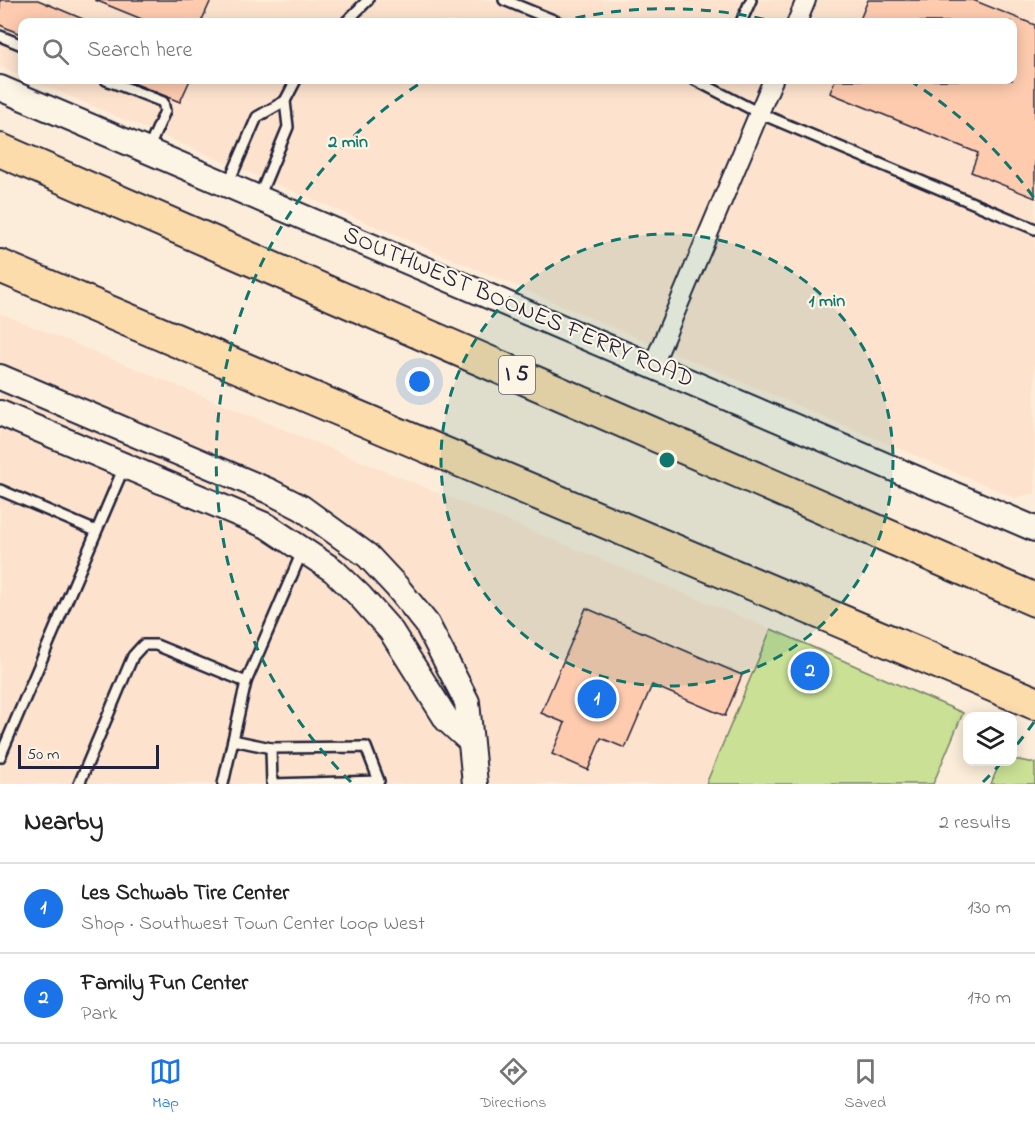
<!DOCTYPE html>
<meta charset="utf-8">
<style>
body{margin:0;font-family:"Indie Flower",sans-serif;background:#f2f2f2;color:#222}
.controls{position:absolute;right:18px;bottom:18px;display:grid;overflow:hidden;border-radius:12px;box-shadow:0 3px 15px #0003}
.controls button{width:54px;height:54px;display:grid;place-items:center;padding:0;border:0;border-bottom:2px solid #e0e0e0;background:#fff;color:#222;font:30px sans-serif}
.scale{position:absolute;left:18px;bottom:15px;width:141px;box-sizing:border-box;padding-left:6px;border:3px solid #22223b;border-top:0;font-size:16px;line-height:21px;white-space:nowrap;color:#22223b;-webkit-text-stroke:4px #fcf5e5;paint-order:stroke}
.you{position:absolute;left:420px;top:382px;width:21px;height:21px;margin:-15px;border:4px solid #fff;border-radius:50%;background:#1a73e8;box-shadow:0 0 0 9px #1a73e833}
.badge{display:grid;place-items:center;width:39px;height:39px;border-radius:50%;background:#1a73e8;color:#fff;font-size:20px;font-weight:700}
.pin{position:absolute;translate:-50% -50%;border:3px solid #fff;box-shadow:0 2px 6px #0006}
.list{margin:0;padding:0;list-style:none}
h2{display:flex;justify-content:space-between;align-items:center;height:78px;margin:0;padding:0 24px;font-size:26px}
h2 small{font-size:20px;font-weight:400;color:#767676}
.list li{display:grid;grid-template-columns:39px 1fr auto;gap:18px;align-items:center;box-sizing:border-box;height:90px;padding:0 24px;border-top:2px solid #e0e0e0}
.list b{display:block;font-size:22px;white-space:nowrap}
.list p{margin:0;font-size:20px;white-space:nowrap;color:#767676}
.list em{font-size:20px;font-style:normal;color:#767676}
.icon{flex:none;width:33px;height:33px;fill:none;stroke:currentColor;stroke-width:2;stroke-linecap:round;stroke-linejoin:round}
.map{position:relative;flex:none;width:1035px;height:784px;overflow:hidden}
.search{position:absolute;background:#fff;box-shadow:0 3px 15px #0003;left:18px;right:18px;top:18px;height:66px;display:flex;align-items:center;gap:15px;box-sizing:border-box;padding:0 21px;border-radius:12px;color:#767676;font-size:22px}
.sheet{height:258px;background:#fff}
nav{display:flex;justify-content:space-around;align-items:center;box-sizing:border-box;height:84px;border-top:2px solid #e0e0e0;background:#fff;font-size:16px;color:#767676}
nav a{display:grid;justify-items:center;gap:3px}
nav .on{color:#1a73e8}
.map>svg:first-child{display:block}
.built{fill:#fde3cd}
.green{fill:#c9e095;stroke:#768168;stroke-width:1.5}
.building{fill:#fecbaf;stroke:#22223b;stroke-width:1.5}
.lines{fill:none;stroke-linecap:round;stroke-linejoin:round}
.lane-casing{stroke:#22223b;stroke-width:14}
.street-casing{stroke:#22223b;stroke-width:22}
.secondary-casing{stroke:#22223b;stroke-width:28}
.highway-casing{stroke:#22223b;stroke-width:36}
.lane{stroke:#fcf5e5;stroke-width:9}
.street{stroke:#fcf5e5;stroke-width:18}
.secondary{stroke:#fcf5e5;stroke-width:24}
.highway{stroke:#fddcac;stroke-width:32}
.ring{fill:none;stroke:#0f766e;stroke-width:3;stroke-dasharray:10 8}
.labels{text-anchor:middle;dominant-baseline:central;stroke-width:4.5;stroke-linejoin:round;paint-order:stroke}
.shield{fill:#fcf5e5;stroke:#63616e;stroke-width:1.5}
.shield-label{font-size:22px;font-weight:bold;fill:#22223b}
.street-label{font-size:24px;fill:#22223b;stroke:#fcf5e5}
.centre{fill:#0f766e;stroke:#fcf5e5;stroke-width:3}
.ring-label{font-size:18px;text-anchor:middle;font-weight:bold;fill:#0f766e;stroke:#fcf5e5;stroke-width:4.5;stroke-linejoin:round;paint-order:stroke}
</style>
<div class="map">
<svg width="1035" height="784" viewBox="0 0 1035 784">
<rect width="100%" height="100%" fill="#fcedda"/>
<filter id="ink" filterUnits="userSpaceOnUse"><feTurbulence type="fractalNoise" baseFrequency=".0167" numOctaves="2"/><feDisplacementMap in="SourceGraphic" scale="12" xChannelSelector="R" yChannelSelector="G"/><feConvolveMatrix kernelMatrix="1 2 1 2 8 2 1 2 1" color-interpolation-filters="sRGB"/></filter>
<g filter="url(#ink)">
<g class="built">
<path d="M0,0H1035V493L1015,498L31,80H1012V22H22V76L0,66Z"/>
<path d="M0,313L771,629L706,784H0Z"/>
</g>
<g class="green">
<path d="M771,629L963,713L933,784H706Z"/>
<path d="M1013,759L1035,763V784H991L1000,762H1012Z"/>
</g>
<g class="building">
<path d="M0,0H38L90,22H22V35L0,25Z"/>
<path d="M95,0H211L201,22H149Z"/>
<path d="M868,0H973L1035,25V198L971,172L978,153L830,93L835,80H1012V22H859Z"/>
<path d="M126,80H190L180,102Z"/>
<path d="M586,608L742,675L725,716L652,685L625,748L601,738L588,770L552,754L565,723L541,713Z"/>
</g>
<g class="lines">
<defs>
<g id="lane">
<path d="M504,0L558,22"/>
<path d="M346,22L368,0"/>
<path d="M741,22L751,0"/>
<path d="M0,36L22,45"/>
<path d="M106,80L163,102L165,111L148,150"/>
<path d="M695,80L759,113L1035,229"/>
<path d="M228,184L257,117L285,101"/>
<path d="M259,197L288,127L285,101L296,80"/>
<path d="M0,490L96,531"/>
<path d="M233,740L271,748"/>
<path d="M366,747L379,781L272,784L271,748Z"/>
<path d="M0,757L124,467"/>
<path d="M79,784L133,656L143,645H156L246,682"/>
<path d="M223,784L246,682L302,552"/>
</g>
<g id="street">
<path d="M797,22L806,0"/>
<path d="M653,365L773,80"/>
</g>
<g id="secondary">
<path d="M0,88L1035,529"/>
<path d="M0,377L269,491L302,508L368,556L397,587L427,624L467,702L475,784"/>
<path d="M0,413L267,526L333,570L360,596L391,631L447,720L469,740"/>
</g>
<g id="highway">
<path d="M0,150L1035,600"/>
<path d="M0,266L1035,703"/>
</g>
</defs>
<use href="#lane" class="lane-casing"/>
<use href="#street" class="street-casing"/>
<use href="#secondary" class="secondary-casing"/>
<use href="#highway" class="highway-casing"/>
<use href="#lane" class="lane"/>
<use href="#street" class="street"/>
<use href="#secondary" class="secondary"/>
<use href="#highway" class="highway"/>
</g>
</g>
<circle cx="667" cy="460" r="226" fill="#0f766e" fill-opacity=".12"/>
<g class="ring">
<circle cx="667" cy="460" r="226"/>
<path d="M1034 722A451 451 0 0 1 1015 747M1002 762A451 451 0 0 1 983 782M351 782A451 451 0 0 1 425 80M558 22A451 451 0 0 1 776 22M909 80A451 451 0 0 1 1034 198"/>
</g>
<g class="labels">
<rect class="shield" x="499" y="356" width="36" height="38" rx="4.5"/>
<g class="shield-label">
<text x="517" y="375">I 5</text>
</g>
<g class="street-label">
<text transform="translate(518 308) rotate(23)">SOUTHWEST BOONES FERRY ROAD</text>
</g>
</g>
<circle cx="667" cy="460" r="9" class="centre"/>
<g class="ring-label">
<text x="348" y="147">2 min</text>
<text x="827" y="306">1 min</text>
</g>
</svg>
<div class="controls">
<button><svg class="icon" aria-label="layers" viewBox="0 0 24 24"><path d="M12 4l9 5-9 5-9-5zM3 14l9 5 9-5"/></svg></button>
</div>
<div class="scale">50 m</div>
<div class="you"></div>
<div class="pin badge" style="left:597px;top:699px">1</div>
<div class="pin badge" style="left:810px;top:671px">2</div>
<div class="search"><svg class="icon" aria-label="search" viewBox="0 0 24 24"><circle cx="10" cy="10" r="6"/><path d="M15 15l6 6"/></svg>Search here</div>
</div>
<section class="sheet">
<h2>Nearby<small>2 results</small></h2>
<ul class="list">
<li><span class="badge">1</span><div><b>Les Schwab Tire Center</b><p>Shop · Southwest Town Center Loop West</p></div><em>130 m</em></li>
<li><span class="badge">2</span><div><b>Family Fun Center</b><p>Park</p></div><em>170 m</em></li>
</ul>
</section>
<nav>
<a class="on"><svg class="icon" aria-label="map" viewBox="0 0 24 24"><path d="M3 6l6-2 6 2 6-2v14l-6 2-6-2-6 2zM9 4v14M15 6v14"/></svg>Map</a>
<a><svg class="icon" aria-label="directions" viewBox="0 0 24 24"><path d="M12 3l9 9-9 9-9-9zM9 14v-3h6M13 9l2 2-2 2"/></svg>Directions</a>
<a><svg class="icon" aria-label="saved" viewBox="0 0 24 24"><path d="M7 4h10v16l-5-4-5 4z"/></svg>Saved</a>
</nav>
